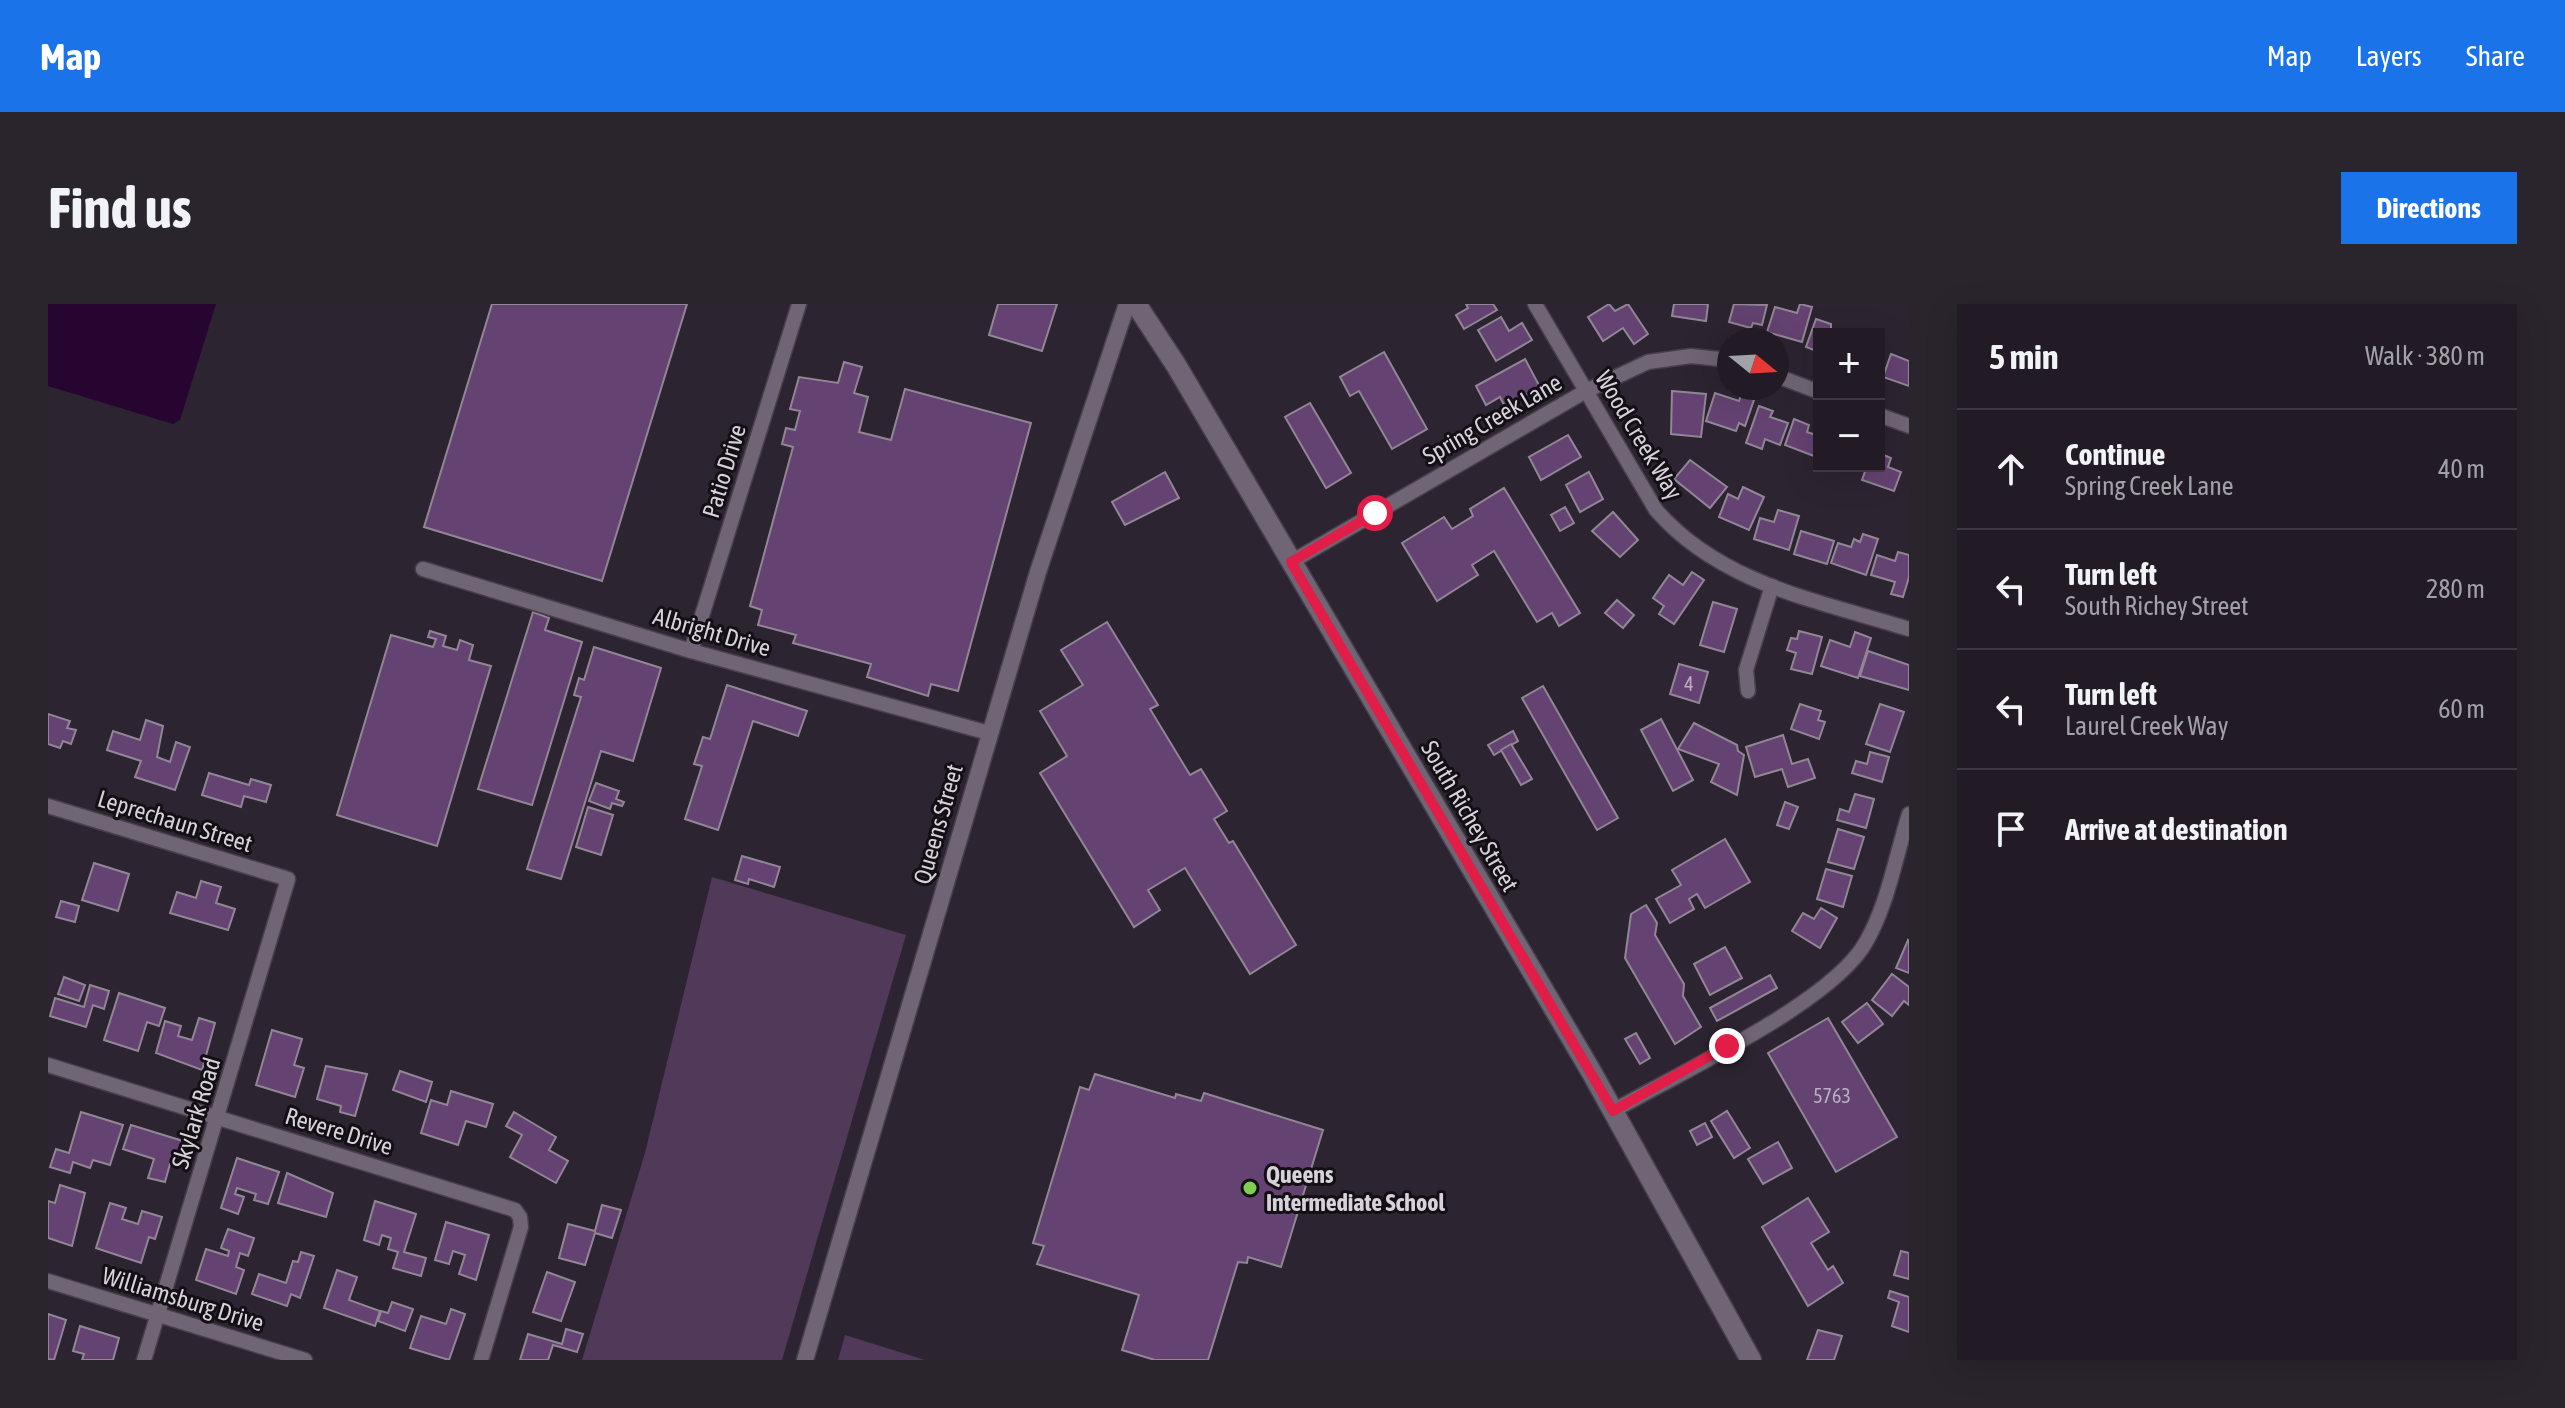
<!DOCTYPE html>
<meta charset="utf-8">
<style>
body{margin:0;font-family:"Asap Condensed",sans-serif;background:#2a242d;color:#f1f3f6}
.controls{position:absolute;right:24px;top:24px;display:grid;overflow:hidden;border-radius:0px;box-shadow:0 8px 32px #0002}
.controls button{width:72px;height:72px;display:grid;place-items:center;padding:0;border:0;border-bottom:2px solid #3f3942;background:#221b25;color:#f1f3f6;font:40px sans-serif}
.compass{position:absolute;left:1669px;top:24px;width:72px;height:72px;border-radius:50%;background:#221b25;box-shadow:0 8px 32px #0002;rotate:108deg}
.stop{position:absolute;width:24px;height:24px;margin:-18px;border:6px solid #e11d48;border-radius:50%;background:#fff}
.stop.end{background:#e11d48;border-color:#fff;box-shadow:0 2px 8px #0008}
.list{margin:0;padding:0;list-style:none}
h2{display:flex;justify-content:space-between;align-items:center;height:104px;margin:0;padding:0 32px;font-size:34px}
h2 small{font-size:26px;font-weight:400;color:#a2a1a7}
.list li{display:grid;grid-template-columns:52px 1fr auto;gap:24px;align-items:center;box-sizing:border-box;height:120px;padding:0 32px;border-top:2px solid #3f3942}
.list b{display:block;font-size:30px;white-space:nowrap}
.list p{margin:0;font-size:26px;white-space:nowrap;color:#a2a1a7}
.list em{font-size:26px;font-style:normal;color:#a2a1a7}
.icon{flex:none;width:44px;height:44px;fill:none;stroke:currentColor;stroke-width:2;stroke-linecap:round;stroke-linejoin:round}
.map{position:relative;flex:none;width:1861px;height:1056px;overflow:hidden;border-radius:0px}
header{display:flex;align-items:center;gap:48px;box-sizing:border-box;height:112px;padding:0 40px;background:#1a73e8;color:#fff}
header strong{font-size:38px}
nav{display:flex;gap:44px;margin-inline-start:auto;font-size:28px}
.intro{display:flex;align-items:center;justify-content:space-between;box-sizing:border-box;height:192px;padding:0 48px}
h1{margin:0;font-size:56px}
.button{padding:20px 36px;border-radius:0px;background:#1a73e8;color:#fff;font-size:28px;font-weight:700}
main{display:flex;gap:48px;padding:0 48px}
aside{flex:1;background:#221b25;border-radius:0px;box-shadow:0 8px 32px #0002}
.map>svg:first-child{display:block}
.green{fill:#503959}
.water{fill:#260631}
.building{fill:#644271;stroke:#918695;stroke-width:2}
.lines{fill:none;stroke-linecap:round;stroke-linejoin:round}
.minor-casing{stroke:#47404b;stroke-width:17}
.tertiary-casing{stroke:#47404b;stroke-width:19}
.secondary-casing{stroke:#47404b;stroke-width:23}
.minor{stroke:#706574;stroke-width:14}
.tertiary{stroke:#706574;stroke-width:16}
.secondary{stroke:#706574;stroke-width:20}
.route{stroke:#e11d48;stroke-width:10}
.poi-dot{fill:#7fd052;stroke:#130f15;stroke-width:3}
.labels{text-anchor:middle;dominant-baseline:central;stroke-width:6;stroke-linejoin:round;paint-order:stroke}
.number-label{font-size:20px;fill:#baaec0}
.street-label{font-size:24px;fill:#d7d2da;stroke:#130f15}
.poi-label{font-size:24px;font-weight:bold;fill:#d7d2da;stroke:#130f15;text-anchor:start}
</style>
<header>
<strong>Map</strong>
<nav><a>Map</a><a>Layers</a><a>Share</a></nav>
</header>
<div class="intro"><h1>Find us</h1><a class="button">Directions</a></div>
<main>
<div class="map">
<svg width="1861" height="1056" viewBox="0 0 1861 1056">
<rect width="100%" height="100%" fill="#2d2431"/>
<g class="green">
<path d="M664,573L858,631L734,1056H534L597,849Z"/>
<path d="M797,1031L877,1056H790Z"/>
</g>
<path class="water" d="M0,0H168L132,116L125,120L0,82Z"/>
<g class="building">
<path d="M444,0H639L554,277L376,223Z"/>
<path d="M950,0H1009L994,47L941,31Z"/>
<path d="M1418,0H1445L1449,6L1416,25L1408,11L1420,4Z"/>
<path d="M1561,0L1567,7L1580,0L1600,30L1586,40L1575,24L1555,37L1540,13Z"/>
<path d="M1626,0H1660L1658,17L1624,12Z"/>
<path d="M1686,0L1719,1L1714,21L1705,19L1703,24L1681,18Z"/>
<path d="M1752,0L1764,3L1754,38L1719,28L1727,3L1749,9Z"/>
<path d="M1453,13L1461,27L1474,19L1484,36L1448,57L1430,26Z"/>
<path d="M1768,15L1783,20V30H1771V48L1758,43Z"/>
<path d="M1336,48L1379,125L1344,145L1311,87L1302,92L1292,73Z"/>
<path d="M1843,50L1861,57V82L1835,73Z"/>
<path d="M1477,55L1492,83L1457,103L1452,93L1438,101L1428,82Z"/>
<path d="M796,58L814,63L806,89L820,93L811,128L843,136L857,85L983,119L910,387L883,380L880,392L819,373L823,360L745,339L748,331L710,321L714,306L702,302L745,143L734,140L738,124L747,126L752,107L742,105L751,73L790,79Z"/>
<path d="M1695,85L1708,90L1697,122L1691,119L1688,127L1658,117L1667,89L1691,97Z"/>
<path d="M1624,87L1658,90L1653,133L1623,130Z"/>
<path d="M1262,99L1303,169L1278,184L1237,113Z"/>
<path d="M1711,102L1725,107L1722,113L1740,119L1732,141L1717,135L1714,145L1698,139Z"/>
<path d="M1746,115L1761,121L1759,128L1771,132V154L1737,141Z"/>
<path d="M1520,131L1533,153L1493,176L1481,153Z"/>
<path d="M1831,149L1843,154L1840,163L1853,168L1846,187L1814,176L1819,162H1831Z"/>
<path d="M1642,156L1679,183L1662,204L1626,175Z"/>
<path d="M1117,168L1131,194L1077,221L1064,198Z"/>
<path d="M1541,168L1555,195L1532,208L1518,181Z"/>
<path d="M1695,183L1716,193L1701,226L1671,213L1680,190L1690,195Z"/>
<path d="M1456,184L1532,309L1511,322L1504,309L1489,318L1446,247L1424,261L1430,271L1389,297L1354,239L1396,213L1404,225L1425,212L1422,205Z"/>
<path d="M1517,203L1526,219L1512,227L1503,211Z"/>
<path d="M1730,206L1751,212L1741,246L1706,235L1712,214L1726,218Z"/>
<path d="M1565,208L1590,236L1572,253L1544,227Z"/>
<path d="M1753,227L1786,237L1779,260L1746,250Z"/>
<path d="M1815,230L1830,235L1818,271L1783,259L1790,239L1803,243L1806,235L1812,238Z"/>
<path d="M1850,248L1861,251V273L1855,293L1843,290L1847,278L1823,271L1829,251L1847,257Z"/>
<path d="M1644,268L1656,276L1626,320L1611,310L1616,302L1605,294L1621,271L1635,281Z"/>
<path d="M1569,296L1586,311L1575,324L1557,309Z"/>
<path d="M1665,298L1689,305L1676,348L1652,341Z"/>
<path d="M485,308L501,314L497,326L534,338L484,501L430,485Z"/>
<path d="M1059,318L1110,401L1102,405L1142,471L1153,465L1179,507L1166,515L1181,539L1185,537L1248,641L1202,670L1137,564L1100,586L1112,606L1086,623L992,469L1019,452L992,407L1035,381L1013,346Z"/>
<path d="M382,327L398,332L395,342L409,346L412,336L425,341L421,356L443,362L389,542L289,511L343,331L385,343L388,335L380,333Z"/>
<path d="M1751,327L1774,333L1764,370L1743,365L1748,349L1739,346L1743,334L1749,335Z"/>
<path d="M1807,328L1823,334L1810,374L1773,362L1782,336L1802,343Z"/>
<path d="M546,343L613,364L585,457L553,447L513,575L479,565L533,393L526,391L531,374L536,376Z"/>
<path d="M1820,347L1861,361V386L1812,372Z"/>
<path d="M1631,360L1660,368L1651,399L1622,390Z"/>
<path d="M679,381L759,407L750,432L705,417L670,526L637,515L654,462L646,460L655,433L662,435Z"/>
<path d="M1495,382L1570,514L1549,526L1474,394Z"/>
<path d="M1752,400L1773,407L1770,416L1777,418L1771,435L1743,425Z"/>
<path d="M1832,400L1856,408L1842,448L1818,440Z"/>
<path d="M0,410L22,417L19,424L28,426L23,440L15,437L12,444L0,440Z"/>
<path d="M1613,415L1645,476L1625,487L1593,426Z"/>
<path d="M98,416L115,422L109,453L122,458L128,438L142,443L127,486L87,473L93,457L59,446L65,427L92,436Z"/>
<path d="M1646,419L1689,441L1690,447L1696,451L1689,491L1663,478L1671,460L1630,445Z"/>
<path d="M1465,427L1470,437L1446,451L1440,441Z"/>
<path d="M1735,431L1744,460L1760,455L1767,474L1740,483L1734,465L1707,473L1698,443Z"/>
<path d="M1463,440L1484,475L1473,481L1453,446Z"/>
<path d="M1822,448L1841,453L1834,478L1804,469L1808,457L1819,460Z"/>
<path d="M161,469L201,481L203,475L223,481L218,498L196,492L193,503L154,491Z"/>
<path d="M548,479L571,487L568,495L576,498L574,502L564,499L562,505L541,497Z"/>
<path d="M1807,490L1826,495L1818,524L1789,516L1792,505L1801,508Z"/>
<path d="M1737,498L1750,503L1741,525L1729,521Z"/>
<path d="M540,503L565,511L553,551L528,543Z"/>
<path d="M1790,525L1816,533L1806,565L1780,558Z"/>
<path d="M1677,535L1702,578L1657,604L1649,590L1641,595L1646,605L1622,619L1608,595L1633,581L1624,566Z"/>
<path d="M694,552L732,563L726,583L701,575L700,580L687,576Z"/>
<path d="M46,559L81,570L70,607L34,596Z"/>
<path d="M1778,565L1804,572L1795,603L1769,595Z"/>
<path d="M153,577L173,583L168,599L187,605L180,626L122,609L129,588L148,594Z"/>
<path d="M13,597L31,602L27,618L8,613Z"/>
<path d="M1598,601L1609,619L1607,631L1636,680L1635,692L1653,723L1627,740L1577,654L1583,610Z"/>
<path d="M1773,604L1789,614L1772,644L1744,627L1755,609L1766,615Z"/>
<path d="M1860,636L1861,637V669L1848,664Z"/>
<path d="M1677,643L1694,674L1662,691L1646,660Z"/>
<path d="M1844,670L1861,683V701L1856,697L1844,712L1824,696Z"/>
<path d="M1722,671L1729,684L1669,717L1662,704Z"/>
<path d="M16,673L37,681L31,697L10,690Z"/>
<path d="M42,681L61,687L56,705L45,701L38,723L2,712L7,694L36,703Z"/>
<path d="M71,689L117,704L111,722L99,718L90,747L56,736Z"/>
<path d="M1819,699L1835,720L1810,739L1794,718Z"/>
<path d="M151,714L167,719L154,766L108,749L117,717L133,722L130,732L144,736Z"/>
<path d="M1780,714L1849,833L1788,868L1720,749Z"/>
<path d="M224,726L254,735L246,761L256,764L247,793L208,781Z"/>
<path d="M1588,729L1602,754L1592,760L1577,735Z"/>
<path d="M278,762L319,770L307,812L292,808L293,802L269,795Z"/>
<path d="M352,767L384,778L378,798L345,786Z"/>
<path d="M1047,770L1127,794L1128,790L1153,797L1156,789L1275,826L1233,963L1200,953L1199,959L1190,958L1160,1056H1107L1074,1046L1091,991L989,960L996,942L985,939L1032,783L1041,786Z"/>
<path d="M403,787L445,800L438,823L418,817L410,841L373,829L383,796L399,801Z"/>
<path d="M1679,807L1702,844L1686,854L1663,817Z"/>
<path d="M33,808L75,821L62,861L45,856L42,864L25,858L22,869L2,863L8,845L21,849Z"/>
<path d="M466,808L508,833L501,846L520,857L508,879L462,853L474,831L458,822Z"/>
<path d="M1657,819L1664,833L1649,841L1642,827Z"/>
<path d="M83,821L135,837L128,862L122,860L117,878L100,874L106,855L75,845Z"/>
<path d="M1730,838L1744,864L1715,880L1700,855Z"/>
<path d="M189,854L231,868L220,900L206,896L208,890L189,884L187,890L196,893L190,910L173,904Z"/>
<path d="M239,869L285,889L278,913L230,899Z"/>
<path d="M12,881L37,889L24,942L0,934V897L7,899Z"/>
<path d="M1760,894L1781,928L1763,939L1780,966L1785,962L1795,979L1760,1002L1714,923Z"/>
<path d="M327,897L368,910L356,948L378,954L373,972L345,964L350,948L340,945L343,934L334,931L331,941L316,936Z"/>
<path d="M62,899L78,904L74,915L90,920L94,907L114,913L107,935L101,933L93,959L48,944Z"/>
<path d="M554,901L573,906L564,934L547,929L537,961L511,954L520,920L547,927Z"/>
<path d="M398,918L441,931L428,976L411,970L417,951L405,947L401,960L387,956Z"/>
<path d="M180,925L206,934L200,952L192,949L188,963L196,966L188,990L148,976L158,945L180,952L181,947L173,944Z"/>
<path d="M1853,947L1861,949V975L1846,971Z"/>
<path d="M253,948L266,952L252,994L243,990L239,1002L204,990L211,970L238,979L245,957L250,958Z"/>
<path d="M289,966L309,973L301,996L332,1007L327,1022L276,1004Z"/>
<path d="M499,968L527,978L513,1017L485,1008Z"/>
<path d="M1842,987L1861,993V1028L1844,1022L1851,998L1840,994Z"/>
<path d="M344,998L365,1005L357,1027L330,1017L333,1007L340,1009Z"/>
<path d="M403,1005L417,1010L401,1056L362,1044L373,1012L398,1020Z"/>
<path d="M0,1010L18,1016L6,1056L0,1055Z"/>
<path d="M32,1022L71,1034L65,1056H34L36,1050L25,1047Z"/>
<path d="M518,1025L535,1030L529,1048L505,1041L500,1056H472L480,1030L514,1040Z"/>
<path d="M1770,1026L1794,1032L1786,1056H1759Z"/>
</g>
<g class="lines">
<defs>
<g id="minor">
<path d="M1487,0L1608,206C1672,280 1771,297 1861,325"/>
<path d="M1729,72L1771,88"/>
<path d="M1831,111L1861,122"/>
<path d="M1243,258L1538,87L1600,58L1643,52L1681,56"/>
<path d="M375,265L643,347L941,429"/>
<path d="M643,347L751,0"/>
<path d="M1700,387L1698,366L1724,282"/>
<path d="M0,502L240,575L96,1056"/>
<path d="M0,761L467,906L472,913L473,923L433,1056"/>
<path d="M1565,807C1629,770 1785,698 1818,638C1840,600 1848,551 1861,510"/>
<path d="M0,977L257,1056"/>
</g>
<path id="tertiary" d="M757,1056L990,268L1079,0"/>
<path id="secondary" d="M1088,0L1128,61L1544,769L1703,1056"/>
</defs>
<use href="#minor" class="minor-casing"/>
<use href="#tertiary" class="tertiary-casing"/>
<use href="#secondary" class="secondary-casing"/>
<use href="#minor" class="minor"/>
<use href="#tertiary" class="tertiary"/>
<use href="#secondary" class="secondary"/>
</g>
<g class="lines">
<path class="route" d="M1327,209L1243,258L1565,807L1679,742"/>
</g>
<circle class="poi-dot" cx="1202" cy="884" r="8"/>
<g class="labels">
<g class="number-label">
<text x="1641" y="379">4</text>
<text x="1784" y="791">5763</text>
</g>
<g class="street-label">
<text transform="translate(1444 115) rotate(-30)">Spring Creek Lane</text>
<text transform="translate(1591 131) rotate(59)">Wood Creek Way</text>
<text transform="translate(676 167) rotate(-73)">Patio Drive</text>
<text transform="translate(664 328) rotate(16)">Albright Drive</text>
<text transform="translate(1422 512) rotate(60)">South Richey Street</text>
<text transform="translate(127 517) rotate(17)">Leprechaun Street</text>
<text transform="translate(890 520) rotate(-74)">Queens Street</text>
<text transform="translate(148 809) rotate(-73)">Skylark Road</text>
<text transform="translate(291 827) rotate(17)">Revere Drive</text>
<text transform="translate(135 995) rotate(17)">Williamsburg Drive</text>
</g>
<g class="poi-label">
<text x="1218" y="870">Queens<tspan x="1218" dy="28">Intermediate School</tspan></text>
</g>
</g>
</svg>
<div class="controls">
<button>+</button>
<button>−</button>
</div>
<svg class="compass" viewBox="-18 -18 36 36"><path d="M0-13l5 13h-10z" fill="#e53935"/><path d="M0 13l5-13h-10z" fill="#a2a1a7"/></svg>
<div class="stop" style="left:1327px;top:209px"></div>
<div class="stop end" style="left:1679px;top:742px"></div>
</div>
<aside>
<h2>5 min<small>Walk · 380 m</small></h2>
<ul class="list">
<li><svg class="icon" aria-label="ahead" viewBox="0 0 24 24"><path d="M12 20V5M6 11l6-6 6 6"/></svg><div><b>Continue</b><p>Spring Creek Lane</p></div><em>40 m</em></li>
<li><svg class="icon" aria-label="left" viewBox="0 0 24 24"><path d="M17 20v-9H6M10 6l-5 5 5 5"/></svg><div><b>Turn left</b><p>South Richey Street</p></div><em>280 m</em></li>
<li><svg class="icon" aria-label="left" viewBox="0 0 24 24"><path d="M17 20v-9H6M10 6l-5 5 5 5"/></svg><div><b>Turn left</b><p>Laurel Creek Way</p></div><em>60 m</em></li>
<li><svg class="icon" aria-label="arrive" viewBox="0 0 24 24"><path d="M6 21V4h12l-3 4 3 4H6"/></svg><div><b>Arrive at destination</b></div></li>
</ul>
</aside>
</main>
